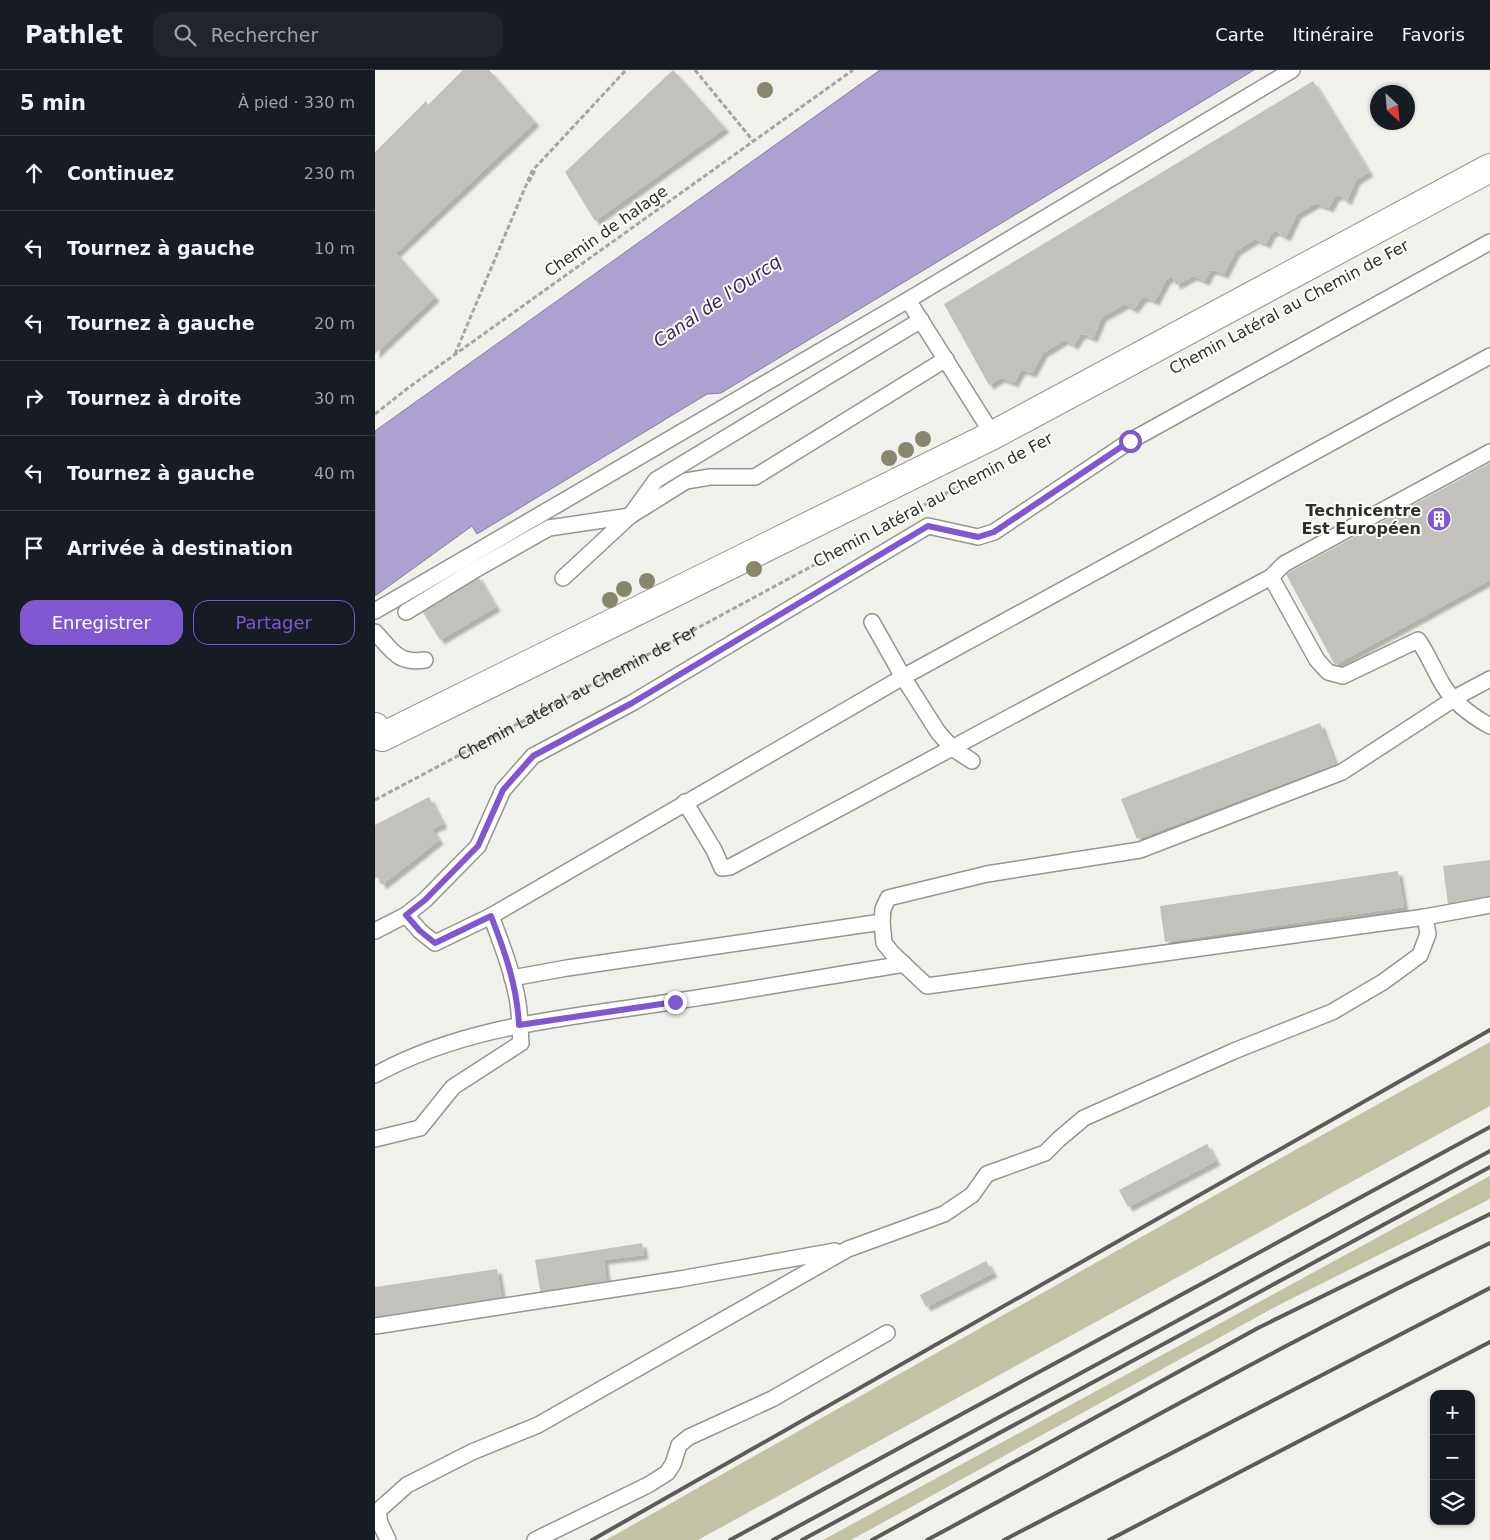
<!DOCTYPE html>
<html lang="fr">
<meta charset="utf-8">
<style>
body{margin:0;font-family:"DejaVu Sans",sans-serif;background:#20242c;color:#f1f3f6}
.controls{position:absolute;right:15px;bottom:15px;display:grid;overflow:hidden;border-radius:10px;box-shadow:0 1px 4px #0004}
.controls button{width:45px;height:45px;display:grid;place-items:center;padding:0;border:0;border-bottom:1px solid #363941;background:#171b24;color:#f1f3f6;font:25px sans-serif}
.compass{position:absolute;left:995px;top:15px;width:45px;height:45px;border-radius:50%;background:#171b24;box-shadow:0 1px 4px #0004;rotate:154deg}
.stop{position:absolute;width:15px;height:15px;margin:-11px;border:4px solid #7f57d0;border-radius:50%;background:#fff}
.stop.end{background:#7f57d0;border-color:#fff;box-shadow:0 1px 5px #0008}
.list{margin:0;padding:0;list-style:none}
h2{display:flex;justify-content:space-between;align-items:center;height:65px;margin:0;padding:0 20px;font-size:21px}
h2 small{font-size:16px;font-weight:400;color:#9ea1a6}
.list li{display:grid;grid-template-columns:32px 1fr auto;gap:15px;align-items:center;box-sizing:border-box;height:75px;padding:0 20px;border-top:1px solid #363941}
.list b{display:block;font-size:19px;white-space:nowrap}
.list em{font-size:16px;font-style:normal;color:#9ea1a6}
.actions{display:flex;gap:10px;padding:15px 20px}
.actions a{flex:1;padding:11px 0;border:1px solid #7f57d0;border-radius:15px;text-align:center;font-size:18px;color:#7f57d0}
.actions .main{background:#7f57d0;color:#fff}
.icon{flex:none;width:28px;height:28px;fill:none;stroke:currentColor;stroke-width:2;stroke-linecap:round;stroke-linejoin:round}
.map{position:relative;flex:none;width:1115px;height:1470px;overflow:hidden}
header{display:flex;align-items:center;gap:30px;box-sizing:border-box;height:70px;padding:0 25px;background:#171b24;border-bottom:1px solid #363941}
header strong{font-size:24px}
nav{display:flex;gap:28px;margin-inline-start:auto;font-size:18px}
.search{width:350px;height:45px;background:#20242c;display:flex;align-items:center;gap:12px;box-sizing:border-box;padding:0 18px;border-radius:15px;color:#9ea1a6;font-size:19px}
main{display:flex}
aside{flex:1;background:#171b24}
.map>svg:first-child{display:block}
.green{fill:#c4c2a4}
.water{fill:#aca1d0;stroke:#867e9f}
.building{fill:#c2c1bc;filter:url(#shadow)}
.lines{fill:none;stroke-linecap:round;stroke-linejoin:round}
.service-casing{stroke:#969690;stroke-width:18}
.minor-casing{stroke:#969690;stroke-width:30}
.path{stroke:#a7a7a2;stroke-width:3;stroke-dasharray:5 2.5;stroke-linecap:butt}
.service{stroke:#fff;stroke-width:15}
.minor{stroke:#fff;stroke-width:28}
.rail{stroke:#5c5c59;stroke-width:4}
.tree{fill:#88866c}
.route{stroke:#7f57d0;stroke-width:6}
.labels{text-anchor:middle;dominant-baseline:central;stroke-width:4;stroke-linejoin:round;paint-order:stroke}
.street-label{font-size:16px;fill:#2e2e2c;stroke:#fefef9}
.poi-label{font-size:16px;font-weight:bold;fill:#2e2e2c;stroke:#fefef9;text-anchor:end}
.water-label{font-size:18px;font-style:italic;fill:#392760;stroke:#fefef9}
</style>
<header>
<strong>Pathlet</strong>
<div class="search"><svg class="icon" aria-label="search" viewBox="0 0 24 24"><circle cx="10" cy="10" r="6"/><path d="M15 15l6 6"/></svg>Rechercher</div>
<nav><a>Carte</a><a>Itinéraire</a><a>Favoris</a></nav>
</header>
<main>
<aside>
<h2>5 min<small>À pied · 330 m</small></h2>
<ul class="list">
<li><svg class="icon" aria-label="ahead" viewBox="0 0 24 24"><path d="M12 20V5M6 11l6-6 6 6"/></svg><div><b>Continuez</b></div><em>230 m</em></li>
<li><svg class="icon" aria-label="left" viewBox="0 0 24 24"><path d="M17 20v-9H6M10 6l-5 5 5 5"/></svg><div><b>Tournez à gauche</b></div><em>10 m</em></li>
<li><svg class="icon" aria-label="left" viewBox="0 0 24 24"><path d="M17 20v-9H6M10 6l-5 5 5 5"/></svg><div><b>Tournez à gauche</b></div><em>20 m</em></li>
<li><svg class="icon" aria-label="right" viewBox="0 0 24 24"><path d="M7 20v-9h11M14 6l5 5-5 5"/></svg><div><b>Tournez à droite</b></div><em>30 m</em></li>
<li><svg class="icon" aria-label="left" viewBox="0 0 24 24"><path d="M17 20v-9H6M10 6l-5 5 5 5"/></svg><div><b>Tournez à gauche</b></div><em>40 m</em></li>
<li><svg class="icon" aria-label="arrive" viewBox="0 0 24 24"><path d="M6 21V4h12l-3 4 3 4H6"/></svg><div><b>Arrivée à destination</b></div></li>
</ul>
<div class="actions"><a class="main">Enregistrer</a><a>Partager</a></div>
</aside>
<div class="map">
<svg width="1115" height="1470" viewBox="0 0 1115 1470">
<defs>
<filter id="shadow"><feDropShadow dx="4.5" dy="4.5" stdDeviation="1" flood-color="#0004"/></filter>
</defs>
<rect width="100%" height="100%" fill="#f1f1eb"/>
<g class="green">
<path d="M1115,972V1036L323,1470H231L913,1084Z"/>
<path d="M1115,1106V1129L902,1236L476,1470H448Z"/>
</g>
<path class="water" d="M505,0H879L346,323L332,324L102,464L97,456L0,526V361Z"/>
<g class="building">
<path d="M88,0H114L160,52L21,183L60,227L0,284V82L51,31L53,35Z"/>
<path d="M298,0L350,58L220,151L190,102Z"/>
<path d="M938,11L994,102L981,110L972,131L964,125L960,127L954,138L941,133L922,144L911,167L900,161L896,164L891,174L880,169L861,181L849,204L838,200L835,201L830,211L818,206L801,215L797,206L791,210L780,231L770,227L766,229L759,239L750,234L727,247L718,268L709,264L705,265L699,275L689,270L668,283L657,303L647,300L645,302L639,313L626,308L614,315L569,234Z"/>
<path d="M1115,393V510L960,595L911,504Z"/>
<path d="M102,505L121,537L65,570L46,539Z"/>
<path d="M945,653L960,694L762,769L746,729Z"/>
<path d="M54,727L68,754L57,759L64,770L7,815L3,807L0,809V755Z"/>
<path d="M1115,790V829L1073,834L1068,796Z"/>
<path d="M1023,801L1029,837L790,872L785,836Z"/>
<path d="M832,1074L841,1091L753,1137L744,1120Z"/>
<path d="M267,1173L269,1185L229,1190L232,1216L166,1225L160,1190Z"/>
<path d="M611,1191L618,1203L551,1237L545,1225Z"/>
<path d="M122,1199L127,1229L0,1248V1217Z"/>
</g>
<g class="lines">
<defs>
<g id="service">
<path d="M618,365L533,230L917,0"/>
<path d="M896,507L942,590L953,602L968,606L1043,570C1053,584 1059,600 1068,615C1079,633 1097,646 1115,656"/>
<path d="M188,508L255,446L281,410L546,250"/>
<path d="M0,541L533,230"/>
<path d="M31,542L98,501L174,458L255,446L311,411L335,407H380L571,289"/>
<path d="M497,552L528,607L563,662L577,678L597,691"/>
<path d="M0,562C17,580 22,594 50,590"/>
<path d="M310,732L339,780L347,798L355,797L896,507L909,494L1115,382"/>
<path d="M31,845L45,861L60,873L116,846L528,607L1115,286"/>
<path d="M507,852L508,839L513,828L612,804L765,780L967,702L1085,625L1115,609"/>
<path d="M0,861L31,845L50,830L103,776L128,720L158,686L257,633L553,456L603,467L619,462L755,371L1115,172"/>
<path d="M137,908L192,898L507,852L509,873L517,883L552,916L1050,847"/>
<path d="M0,1005C88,956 191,948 289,933C369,921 449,907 529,894"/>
<path d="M0,1069L45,1058L78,1017L146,973C145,960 145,946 143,933C138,903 127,875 116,846"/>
<path d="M0,1256L305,1209L460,1181"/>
<path d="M13,1470L5,1453L3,1441L32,1415L97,1382L163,1355L473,1179L569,1144L597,1125L612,1104L670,1083L684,1069L709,1048L859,981L957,942L1008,912L1045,885L1053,864L1050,847L1115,835"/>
<path d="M160,1470L273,1415L292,1403L298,1394L304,1375L314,1367L397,1329L512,1263"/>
</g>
<path id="minor" d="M0,657L7,667L618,365L1115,98"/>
</defs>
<use href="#service" class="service-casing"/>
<use href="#minor" class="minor-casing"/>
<g class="path">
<path d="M320,0L379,72"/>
<path d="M154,112L160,100"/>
<path d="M80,284L157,101L251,0"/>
<path d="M0,344L33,318L478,0"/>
<path d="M549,435L629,392"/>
<path id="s1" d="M0,730L304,568L489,468"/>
</g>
<use href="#service" class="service"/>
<use href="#minor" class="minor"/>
<g class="rail">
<path d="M217,1470L1115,960"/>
<path d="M355,1470L1115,1057"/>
<path d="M398,1470L1115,1081"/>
<path d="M427,1470L1115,1097"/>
<path d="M497,1470L883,1258L1115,1144"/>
<path d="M552,1470C739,1370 923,1265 1115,1173"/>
<path d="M629,1470L1115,1218"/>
<path d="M734,1470L1115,1272"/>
</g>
</g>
<g class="tree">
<circle cx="390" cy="20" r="8"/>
<circle cx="548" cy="369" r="8"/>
<circle cx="531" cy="380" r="8"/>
<circle cx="514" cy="388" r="8"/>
<circle cx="379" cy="499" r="8"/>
<circle cx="272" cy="511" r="8"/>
<circle cx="249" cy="519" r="8"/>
<circle cx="235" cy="530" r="8"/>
</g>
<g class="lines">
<path class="route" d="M300,932L144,955C142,916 130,882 116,846L60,873L45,861L31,845L50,830L103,776L128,720L158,686L257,633L553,456L603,467L619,462L755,371"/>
</g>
<defs>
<symbol id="building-disc" viewBox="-11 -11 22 22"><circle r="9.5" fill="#7f57d0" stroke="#fefef9"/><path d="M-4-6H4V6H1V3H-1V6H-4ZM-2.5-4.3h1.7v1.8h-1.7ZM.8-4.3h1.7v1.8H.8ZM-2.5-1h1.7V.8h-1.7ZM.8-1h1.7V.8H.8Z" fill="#fff"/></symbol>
</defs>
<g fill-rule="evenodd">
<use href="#building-disc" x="1050" y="435" width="28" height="28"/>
</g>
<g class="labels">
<g class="street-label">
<text transform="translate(231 161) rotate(-35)">Chemin de halage</text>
<text transform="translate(914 237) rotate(-28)">Chemin Latéral au Chemin de Fer</text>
<text transform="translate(558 430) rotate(-28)">Chemin Latéral au Chemin de Fer</text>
<text stroke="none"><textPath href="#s1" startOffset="229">Chemin Latéral au Chemin de Fer</textPath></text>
</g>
<g class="poi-label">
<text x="1046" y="440">Technicentre<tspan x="1046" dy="18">Est Européen</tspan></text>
</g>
<g class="water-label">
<text transform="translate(342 231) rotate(-34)">Canal de l'Ourcq</text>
</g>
</g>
</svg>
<div class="controls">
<button>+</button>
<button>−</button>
<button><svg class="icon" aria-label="layers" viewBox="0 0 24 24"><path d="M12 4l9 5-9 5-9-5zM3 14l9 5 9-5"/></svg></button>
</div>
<svg class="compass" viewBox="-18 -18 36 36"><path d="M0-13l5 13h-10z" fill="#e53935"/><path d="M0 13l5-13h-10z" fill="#9ea1a6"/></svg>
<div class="stop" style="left:755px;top:371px"></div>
<div class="stop end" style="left:300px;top:932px"></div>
</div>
</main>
